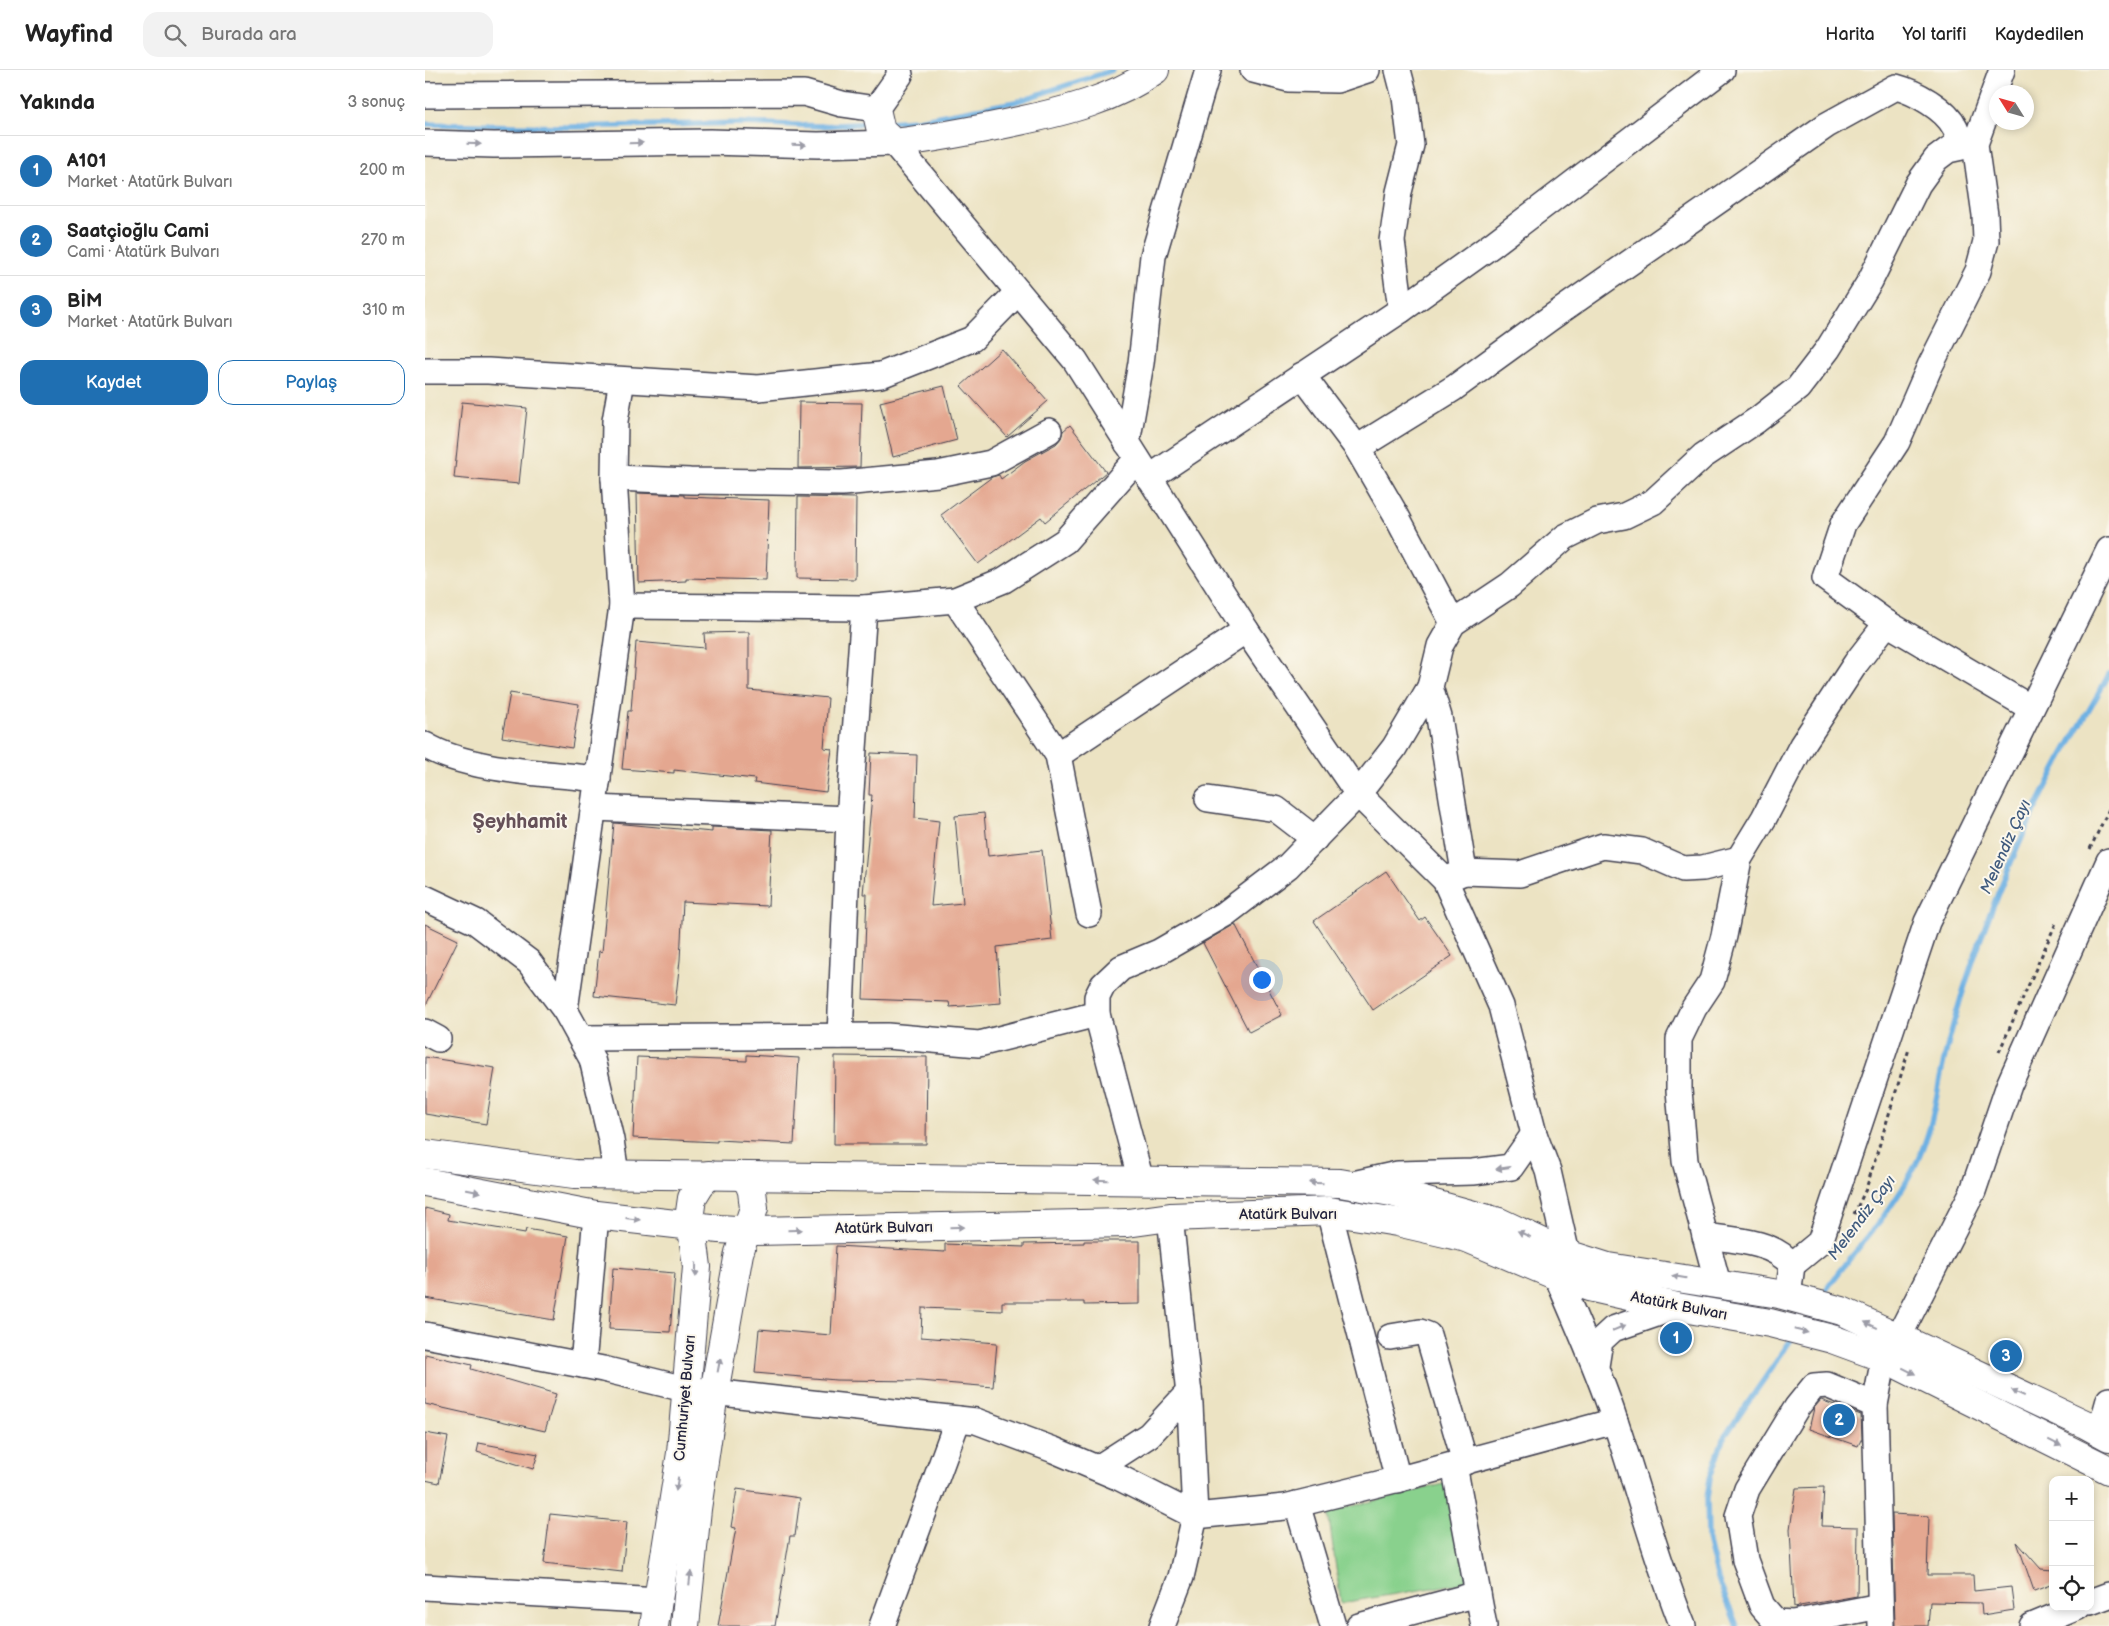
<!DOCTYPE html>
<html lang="tr">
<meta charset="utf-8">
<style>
body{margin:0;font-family:"Balsamiq Sans",sans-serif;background:#f2f2f2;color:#222}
.controls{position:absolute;right:15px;bottom:15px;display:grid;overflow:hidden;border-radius:10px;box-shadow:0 2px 8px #0003}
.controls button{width:45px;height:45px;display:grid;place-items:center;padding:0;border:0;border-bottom:1px solid #e0e0e0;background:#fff;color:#222;font:25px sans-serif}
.compass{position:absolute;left:1564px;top:15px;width:45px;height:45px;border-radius:50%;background:#fff;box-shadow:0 2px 8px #0003;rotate:307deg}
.you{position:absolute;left:836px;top:909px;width:18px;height:18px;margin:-12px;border:4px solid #fff;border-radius:50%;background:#1a73e8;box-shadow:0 0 0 8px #1a73e833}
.badge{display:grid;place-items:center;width:32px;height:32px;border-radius:50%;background:#1f6fb2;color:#fff;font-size:16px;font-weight:700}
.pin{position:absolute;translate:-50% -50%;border:2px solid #fff;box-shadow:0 1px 5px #0006}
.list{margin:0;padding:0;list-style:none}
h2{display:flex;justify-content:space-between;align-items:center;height:65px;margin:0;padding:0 20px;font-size:21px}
h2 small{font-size:16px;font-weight:400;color:#767676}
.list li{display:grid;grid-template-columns:32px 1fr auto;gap:15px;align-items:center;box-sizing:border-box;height:70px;padding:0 20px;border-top:1px solid #e0e0e0}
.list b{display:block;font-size:19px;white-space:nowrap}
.list p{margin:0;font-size:16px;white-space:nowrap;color:#767676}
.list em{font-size:16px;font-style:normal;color:#767676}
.actions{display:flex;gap:10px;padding:15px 20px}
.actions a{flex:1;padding:11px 0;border:1px solid #1f6fb2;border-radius:15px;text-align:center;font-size:18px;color:#1f6fb2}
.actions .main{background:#1f6fb2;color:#fff}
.icon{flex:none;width:28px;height:28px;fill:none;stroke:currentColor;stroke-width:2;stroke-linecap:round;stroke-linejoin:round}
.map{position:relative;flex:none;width:1684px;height:1556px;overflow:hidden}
header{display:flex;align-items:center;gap:30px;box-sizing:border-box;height:70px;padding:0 25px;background:#fff;border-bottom:1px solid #e0e0e0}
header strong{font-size:24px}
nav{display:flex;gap:28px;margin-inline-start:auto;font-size:18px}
.search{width:350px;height:45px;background:#f2f2f2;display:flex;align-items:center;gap:12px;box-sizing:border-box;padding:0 18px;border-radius:15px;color:#767676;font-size:19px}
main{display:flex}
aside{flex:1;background:#fff}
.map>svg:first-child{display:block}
.green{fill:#89d18d;stroke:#567a64}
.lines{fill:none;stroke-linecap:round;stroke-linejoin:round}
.stream{stroke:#6eb1e3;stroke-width:5.5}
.building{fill:#e4a790}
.minor-casing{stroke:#403f4f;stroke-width:28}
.major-casing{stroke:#403f4f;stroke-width:30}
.path{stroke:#403f4f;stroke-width:3;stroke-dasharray:4 4;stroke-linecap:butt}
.minor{stroke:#fff;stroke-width:25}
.major{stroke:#fff;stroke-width:28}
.oneway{fill:#9c9ca7}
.labels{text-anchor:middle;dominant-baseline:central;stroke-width:4;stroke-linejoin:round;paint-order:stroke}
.street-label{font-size:15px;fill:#22223b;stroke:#fbf7ec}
.water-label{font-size:16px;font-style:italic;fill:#405b7e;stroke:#fbf7ec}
.district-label{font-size:20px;font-weight:bold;fill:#665159;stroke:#fbf7ec}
</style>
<header>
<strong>Wayfind</strong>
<div class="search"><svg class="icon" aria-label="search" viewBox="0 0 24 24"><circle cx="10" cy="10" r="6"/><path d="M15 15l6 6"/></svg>Burada ara</div>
<nav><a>Harita</a><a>Yol tarifi</a><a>Kaydedilen</a></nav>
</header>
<main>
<aside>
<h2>Yakında<small>3 sonuç</small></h2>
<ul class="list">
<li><span class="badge">1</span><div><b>A101</b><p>Market · Atatürk Bulvarı</p></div><em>200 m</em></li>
<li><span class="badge">2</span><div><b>Saatçioğlu Cami</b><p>Cami · Atatürk Bulvarı</p></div><em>270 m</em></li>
<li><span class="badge">3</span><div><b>BİM</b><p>Market · Atatürk Bulvarı</p></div><em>310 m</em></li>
</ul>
<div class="actions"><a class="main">Kaydet</a><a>Paylaş</a></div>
</aside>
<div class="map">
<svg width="1684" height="1556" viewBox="0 0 1684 1556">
<rect width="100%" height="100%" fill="#fbf7ec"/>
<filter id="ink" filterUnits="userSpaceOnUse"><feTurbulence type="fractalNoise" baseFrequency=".02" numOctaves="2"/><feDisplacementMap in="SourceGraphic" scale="10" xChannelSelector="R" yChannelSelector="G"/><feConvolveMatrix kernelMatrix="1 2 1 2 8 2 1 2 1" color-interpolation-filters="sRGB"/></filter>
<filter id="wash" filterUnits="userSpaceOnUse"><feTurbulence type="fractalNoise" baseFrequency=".0096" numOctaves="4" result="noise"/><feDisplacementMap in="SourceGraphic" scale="20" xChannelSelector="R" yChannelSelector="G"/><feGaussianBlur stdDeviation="1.12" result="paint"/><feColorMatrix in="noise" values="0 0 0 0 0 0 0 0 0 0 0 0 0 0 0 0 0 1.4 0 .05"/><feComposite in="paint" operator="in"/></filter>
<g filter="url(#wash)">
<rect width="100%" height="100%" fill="#ece3c3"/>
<path class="green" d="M1023,1413L1044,1512L916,1533L903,1442Z"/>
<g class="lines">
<g class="stream">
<path d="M462,52L493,50L590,32L688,0"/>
<path d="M0,54L142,57L316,53L395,56L448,53"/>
<path d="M1396,1227C1426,1183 1465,1146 1489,1098C1506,1064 1509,1040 1516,1004C1524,965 1536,926 1549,888C1571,823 1599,760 1630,700C1647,668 1667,637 1684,604"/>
<path d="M1312,1556L1293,1509L1283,1469L1282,1428L1285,1408L1298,1369L1368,1267"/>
</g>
</g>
<g id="blocks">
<g class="building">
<path d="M577,279L623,331L582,367L536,316Z"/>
<path d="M519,316L532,370L468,387L455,332Z"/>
<path d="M37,332L102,338L94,414L29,408Z"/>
<path d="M374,332L437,333L435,397L373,398Z"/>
<path d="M645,355L681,402L620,452L616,447L553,494L516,445L567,407L574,405L576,409L600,391L631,374L636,368L638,361Z"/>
<path d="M212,423L259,425V427L344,430L341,510L261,508V511L214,513Z"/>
<path d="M373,427L431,428L430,509L372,508Z"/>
<path d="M324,562V620L403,628L399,678L407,679L401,722L329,713L330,709L249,700V703L197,699L203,641H206L211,572L280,578L279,563Z"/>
<path d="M85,623L154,634L147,678L77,667Z"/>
<path d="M446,683L492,685L490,748L514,751L506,836L538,833L530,746L559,743L563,786L617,780L627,870L572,877L576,933L525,937L524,932L438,929L442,824H438L447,725H444Z"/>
<path d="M189,753L287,762V757L347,760L343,836L258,832L255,890L250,935L169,926L174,881L177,882Z"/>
<path d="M961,801L995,851L1000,847L1027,886L948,940L889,851Z"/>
<path d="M0,854L33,870L0,937Z"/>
<path d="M810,854L857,945L824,962L778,873Z"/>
<path d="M322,985L374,988L369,1074L292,1070V1072L208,1068L212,987L322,991Z"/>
<path d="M410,986L502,987L501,1074H409Z"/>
<path d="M0,987L70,998L61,1054L0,1044Z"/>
<path d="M0,1138L24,1144L23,1150L100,1163L101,1159L143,1166L129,1250L0,1228Z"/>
<path d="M659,1171H715V1234L659,1235V1232H577V1241L497,1238L496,1267L572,1273L568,1317L495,1311L411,1310L330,1303L334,1259L406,1265L411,1176L520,1182V1174L599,1177V1174L659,1173Z"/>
<path d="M188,1198L250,1203L245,1262L184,1259Z"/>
<path d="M0,1284L47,1295L46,1299L131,1324L120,1361L0,1334Z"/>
<path d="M1396,1330L1436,1345L1437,1368L1433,1376L1384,1359L1389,1338Z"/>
<path d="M0,1363L23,1367L14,1413L0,1410Z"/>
<path d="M54,1373L113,1384L108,1399L52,1382Z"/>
<path d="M1399,1417L1397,1456L1433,1457L1432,1526L1369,1537L1365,1459L1371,1418Z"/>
<path d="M312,1419L375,1428L370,1466H365L350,1556H293L311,1458L306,1457Z"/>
<path d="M125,1444L202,1452L197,1502L119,1493Z"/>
<path d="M1467,1444L1504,1446L1502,1505H1548L1549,1521L1586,1517L1589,1540L1557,1545L1556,1533L1505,1532L1503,1556H1470Z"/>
<path d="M1592,1472L1616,1499L1628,1500V1514L1609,1521Z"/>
</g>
</g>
</g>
<g filter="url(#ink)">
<use href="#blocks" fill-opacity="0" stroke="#403f4f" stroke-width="1"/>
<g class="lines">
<defs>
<g id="minor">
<path d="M828,0L863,9L912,10L942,0"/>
<path d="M973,0L980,27L986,75L974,122L967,171L976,240"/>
<path d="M0,25L379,23L417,34L451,39L475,5L474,0"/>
<path d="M0,73L69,75L285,72L393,75L469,73L650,290L821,560L933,724L1020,810L1076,936L1109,1064L1123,1101L1142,1184"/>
<path d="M0,301H63L333,318L456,305L547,269L593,222"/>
<path d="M877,305L932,378L972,447L1028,553"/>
<path d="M702,373L716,293L728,186L783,0"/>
<path d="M932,378L1029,318L1124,249L1402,55L1471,17C1490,22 1521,39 1530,58C1533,64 1533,71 1535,77"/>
<path d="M189,408L265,411L417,413L513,404L566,393L624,361"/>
<path d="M724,408L976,240L1067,175L1297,0"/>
<path d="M530,530L633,685L664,844"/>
<path d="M197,536L439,538L530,530L579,510L640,471L712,389"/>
<path d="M1462,553L1606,638"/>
<path d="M0,675C42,701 123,703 173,709"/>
<path d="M633,685L821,560"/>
<path d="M783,729L851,739L890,769"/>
<path d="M169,738L424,749"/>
<path d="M1039,802L1095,804L1178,776L1217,781L1258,799L1278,798L1314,789"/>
<path d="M1020,810L1039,802L1014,647L1005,617L1015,576L1028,553L1085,515L1140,467L1172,451L1199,446L1228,432L1278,386L1332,350L1373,318L1403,279L1445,211L1493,114L1511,89L1523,80L1550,74"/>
<path d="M0,828L51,852L104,892L140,940L167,989L186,1070L191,1104"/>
<path d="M140,940L197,536L189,408L190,351L197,310"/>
<path d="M0,962L13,969"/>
<path d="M415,966L424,749L439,538"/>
<path d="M156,968L462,966L554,974L672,944"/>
<path d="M716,1111L672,944V927L678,915L696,898L734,882L800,844L863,796L933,724L969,678L1005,617"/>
<path d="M928,1114L973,1104L1048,1102L1086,1097L1109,1064"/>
<path d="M904,1141L973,1410"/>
<path d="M1280,1166C1309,1170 1348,1171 1367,1195L1363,1227"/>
<path d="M1367,1195L1395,1172L1502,852L1684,480"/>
<path d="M1132,1206C1152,1254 1174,1301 1190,1351C1213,1419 1231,1489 1258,1556"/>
<path d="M1293,1214L1260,1091L1254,1020V969L1269,938L1287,911L1299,866L1314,789L1339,748L1377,675L1431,593L1462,553L1400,508L1418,454L1472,372L1505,296L1553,201L1561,171L1560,145L1550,74L1577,0"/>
<path d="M0,1265L178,1299L260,1319L551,1351L629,1380L695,1408L770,1446L860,1437L986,1406L1190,1351"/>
<path d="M965,1267L995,1262L1003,1265L1040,1392"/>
<path d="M1473,1268L1548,1121L1584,1015L1684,791"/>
<path d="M158,1295L171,1145"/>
<path d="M1171,1296L1175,1271L1188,1259L1252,1237"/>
<path d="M1450,1335L1402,1315L1389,1316L1372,1337L1322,1419L1313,1446L1320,1490L1337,1536L1351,1552L1368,1553L1455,1536"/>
<path d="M1675,1362L1684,1330"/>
<path d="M1029,1395L1059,1556"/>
<path d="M673,1398L724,1365L764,1322"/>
<path d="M872,1434L908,1556"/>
<path d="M0,1517L233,1531"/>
<path d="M1665,1532L1684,1525"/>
<path d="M457,1556L533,1349"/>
<path d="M737,1556L756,1507L770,1446L765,1334L745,1147"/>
<path d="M934,1556L1053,1524"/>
<path d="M1456,1556L1450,1335L1459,1288"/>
<path d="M1607,1556L1653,1537"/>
</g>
<g id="major">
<path d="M451,39L456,61L469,73C511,68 552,60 594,51C641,41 690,29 730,0"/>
<path d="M0,1084L149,1104L915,1113L966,1122L1074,1152L1142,1184L1183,1197L1354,1224L1417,1241L1660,1354L1684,1367"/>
<path d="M0,1112L171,1145L294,1159L329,1161L702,1153L745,1147L904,1141L972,1152L1042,1168L1132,1206L1164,1217L1252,1237L1345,1253L1407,1269L1459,1288L1684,1400"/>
<path d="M229,1556L256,1383L272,1197L265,1142L267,1128L275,1115L284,1105"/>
<path d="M260,1556L272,1439L289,1323L314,1183L329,1138L327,1121L324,1113L317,1106"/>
</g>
</defs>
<use href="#minor" class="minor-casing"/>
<use href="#major" class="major-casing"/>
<g class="path">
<path d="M1665,779L1684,739"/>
<path d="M1574,982L1631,853"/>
<path d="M1429,1144L1441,1119L1484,979"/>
</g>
<use href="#minor" class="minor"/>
<use href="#major" class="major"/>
</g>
<defs><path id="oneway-solid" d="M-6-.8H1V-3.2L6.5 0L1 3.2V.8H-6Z" transform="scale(1.25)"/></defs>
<g class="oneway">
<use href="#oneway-solid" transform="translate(211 73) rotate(-1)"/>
<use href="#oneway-solid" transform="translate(49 74) rotate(1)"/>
<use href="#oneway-solid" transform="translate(374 75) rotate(2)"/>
<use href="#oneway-solid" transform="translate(1078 1098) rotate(172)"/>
<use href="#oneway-solid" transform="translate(676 1110) rotate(-179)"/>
<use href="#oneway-solid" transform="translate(891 1113) rotate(-179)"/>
<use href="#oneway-solid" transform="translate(48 1121) rotate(11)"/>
<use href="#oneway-solid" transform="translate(208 1149) rotate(7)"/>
<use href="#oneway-solid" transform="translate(532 1157) rotate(-1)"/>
<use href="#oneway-solid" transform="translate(370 1160) rotate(-1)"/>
<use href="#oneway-solid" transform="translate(1099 1164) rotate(-155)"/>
<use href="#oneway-solid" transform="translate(271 1200) rotate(91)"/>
<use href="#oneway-solid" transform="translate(1254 1207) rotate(-170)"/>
<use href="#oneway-solid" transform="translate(1446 1255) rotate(-155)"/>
<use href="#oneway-solid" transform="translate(1194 1258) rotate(-23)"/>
<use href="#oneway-solid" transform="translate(1376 1261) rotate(14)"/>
<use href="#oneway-solid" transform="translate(294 1295) rotate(-79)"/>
<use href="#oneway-solid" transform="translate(1484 1301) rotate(26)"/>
<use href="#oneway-solid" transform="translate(1593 1323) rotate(-155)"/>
<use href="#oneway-solid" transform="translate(1630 1373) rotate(26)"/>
<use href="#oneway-solid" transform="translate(252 1414) rotate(99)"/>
<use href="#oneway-solid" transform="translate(265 1508) rotate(-84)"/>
</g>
</g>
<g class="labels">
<g class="street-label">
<text x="863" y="1144">Atatürk Bulvarı</text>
<text transform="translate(459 1158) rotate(-1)">Atatürk Bulvarı</text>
<text transform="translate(1254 1236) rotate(11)">Atatürk Bulvarı</text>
<text transform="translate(260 1328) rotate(-85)">Cumhuriyet Bulvarı</text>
</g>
<g class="water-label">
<text transform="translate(1581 777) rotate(-66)">Melendiz Çayı</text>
<text transform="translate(1437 1148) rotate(-53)">Melendiz Çayı</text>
</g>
<g class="district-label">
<text x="95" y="752">Şeyhhamit</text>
</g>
</g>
</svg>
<div class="controls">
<button>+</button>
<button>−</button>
<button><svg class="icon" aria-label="locate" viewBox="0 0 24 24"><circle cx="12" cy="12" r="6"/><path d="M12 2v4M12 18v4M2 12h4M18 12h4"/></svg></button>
</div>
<svg class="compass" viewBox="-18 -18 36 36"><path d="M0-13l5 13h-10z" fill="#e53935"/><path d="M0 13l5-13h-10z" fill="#767676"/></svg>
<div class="you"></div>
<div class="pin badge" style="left:1251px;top:1268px">1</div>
<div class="pin badge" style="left:1414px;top:1350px">2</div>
<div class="pin badge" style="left:1581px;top:1286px">3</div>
</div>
</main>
